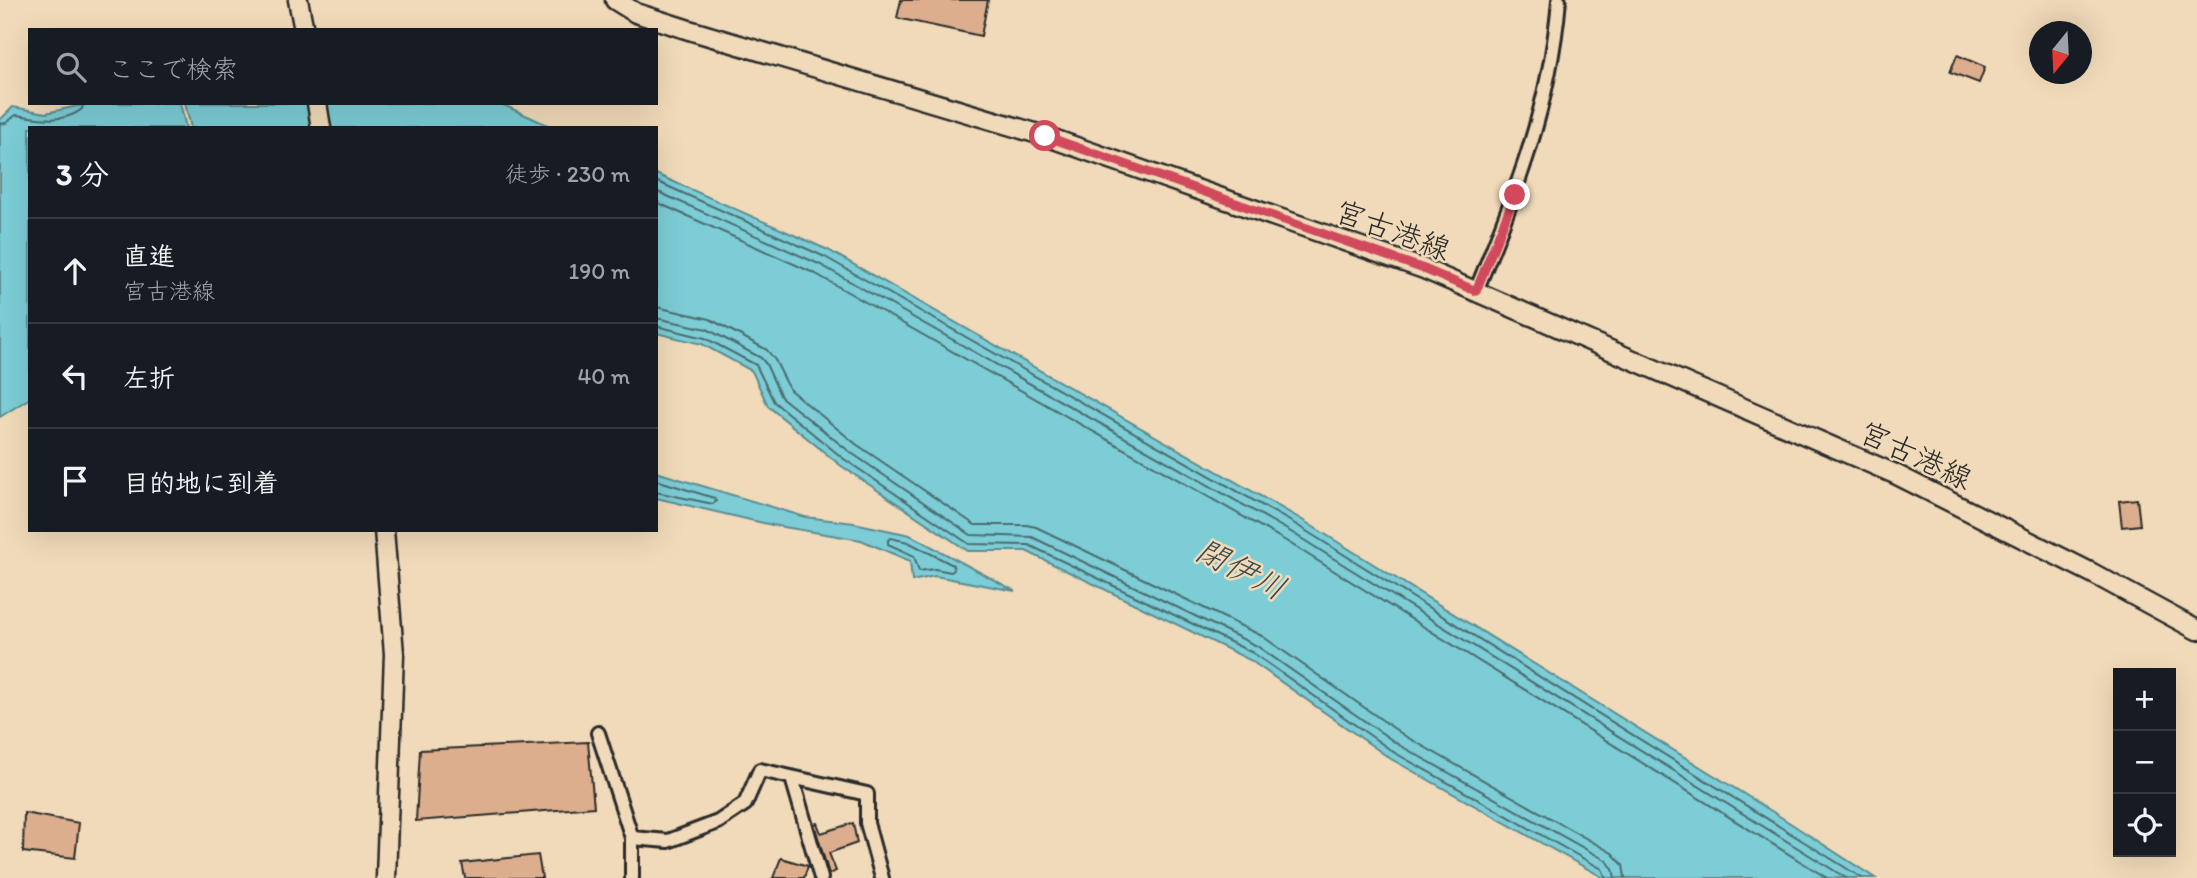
<!DOCTYPE html>
<html lang="ja">
<meta charset="utf-8">
<style>
body{margin:0;font-family:Itim,"Klee One",sans-serif;background:#20242c;color:#f1f3f6}
.controls{position:absolute;right:21px;bottom:21px;display:grid;overflow:hidden;border-radius:0px;box-shadow:0 7px 28px #0002}
.controls button{width:63px;height:63px;display:grid;place-items:center;padding:0;border:0;border-bottom:2px solid #363941;background:#171b24;color:#f1f3f6;font:35px sans-serif}
.compass{position:absolute;left:2029px;top:21px;width:63px;height:63px;border-radius:50%;background:#171b24;box-shadow:0 7px 28px #0002;rotate:198deg}
.stop{position:absolute;width:21px;height:21px;margin:-16px;border:5px solid #d1495b;border-radius:50%;background:#fff}
.stop.end{background:#d1495b;border-color:#fff;box-shadow:0 2px 7px #0008}
.list{margin:0;padding:0;list-style:none}
h2{display:flex;justify-content:space-between;align-items:center;height:91px;margin:0;padding:0 28px;font-size:30px}
h2 small{font-size:23px;font-weight:400;color:#9ea1a6}
.list li{display:grid;grid-template-columns:46px 1fr auto;gap:21px;align-items:center;box-sizing:border-box;height:105px;padding:0 28px;border-top:2px solid #363941}
.list b{display:block;font-size:26px;white-space:nowrap}
.list p{margin:0;font-size:23px;white-space:nowrap;color:#9ea1a6}
.list em{font-size:23px;font-style:normal;color:#9ea1a6}
.icon{flex:none;width:38px;height:38px;fill:none;stroke:currentColor;stroke-width:2;stroke-linecap:round;stroke-linejoin:round}
.map{position:relative;flex:none;width:2197px;height:878px;overflow:hidden}
.search{position:absolute;background:#171b24;box-shadow:0 7px 28px #0002;left:28px;top:28px;width:630px;height:77px;display:flex;align-items:center;gap:18px;box-sizing:border-box;padding:0 24px;border-radius:0px;color:#9ea1a6;font-size:26px}
.panel{position:absolute;background:#171b24;box-shadow:0 7px 28px #0002;left:28px;top:126px;width:630px;height:406px;border-radius:0px}
.map>svg:first-child{display:block}
.water{fill:#7ccdd6;stroke:#5c8c92;stroke-width:2}
.lines{fill:none;stroke-linecap:round;stroke-linejoin:round}
.shore{stroke:#4b6c6f;stroke-width:2}
.building{fill:#dcae8d;stroke:#2b2b2b;stroke-width:2}
.street-casing{stroke:#2b2b2b;stroke-width:18}
.secondary-casing{stroke:#2b2b2b;stroke-width:23}
.street{stroke:#f0dab9;stroke-width:12}
.secondary{stroke:#f0dab9;stroke-width:18}
.route{stroke:#d1495b;stroke-width:9}
.labels{text-anchor:middle;dominant-baseline:central;stroke-width:5;stroke-linejoin:round;paint-order:stroke}
.street-label{font-size:30px;fill:#2b2b2b;stroke:#f0dab9}
.water-label{font-size:32px;font-style:italic;fill:#3b4b4d;stroke:#f0dab9}
</style>
<div class="map">
<svg width="2197" height="878" viewBox="0 0 2197 878">
<rect width="100%" height="100%" fill="#f0dab9"/>
<filter id="ink" filterUnits="userSpaceOnUse"><feTurbulence type="fractalNoise" baseFrequency=".0143" numOctaves="2"/><feDisplacementMap in="SourceGraphic" scale="14" xChannelSelector="R" yChannelSelector="G"/><feConvolveMatrix kernelMatrix="1 2 1 2 8 2 1 2 1" color-interpolation-filters="sRGB"/></filter>
<g filter="url(#ink)">
<g class="water">
<path d="M91,103H180L186,128H30V398L0,417V120L13,107L46,113Z"/>
<path d="M185,103H499L554,128H191Z"/>
<path d="M656,174L828,250L1299,518L1773,812L1875,878H1604L1391,759L1250,660L1026,551H968L840,465L768,406L752,371L702,344L656,333Z"/>
<path d="M656,472L805,517L854,523L910,535L1015,591L935,576L912,581L910,561L861,540L772,525L656,498Z"/>
</g>
<g class="lines">
<g class="shore">
<path d="M0,124L6,123L16,115C36,118 64,124 82,109L83,103"/>
<path d="M656,181L825,257L1295,524L1862,878"/>
<path d="M656,191L821,265L1291,532L1846,878"/>
<path d="M656,202L816,274L1286,541L1827,878"/>
<path d="M656,307L710,319L767,350L775,360L790,390L856,444L975,525H1026L1036,527L1262,636L1405,736L1612,853L1623,865L1625,878"/>
<path d="M656,318L707,329L761,358L766,364L781,397L850,452L971,535L1032,537L1257,646L1399,745L1607,861L1613,869L1615,878"/>
<path d="M656,326L705,338L756,365L774,402L844,459L969,544L1029,545L1253,653L1395,753L1602,869L1606,878"/>
<path d="M656,480L714,498L716,501L713,504L656,492"/>
<path d="M891,538L908,542L953,565L954,570L951,572L935,569L919,571L914,556L888,544V540Z"/>
</g>
</g>
<g class="building">
<path d="M901,0H988L981,36L897,18Z"/>
<path d="M1957,55L1985,67L1979,83L1950,72Z"/>
<path d="M2137,499L2140,525L2122,527L2119,501Z"/>
<path d="M588,742L594,807L416,821L420,750Z"/>
<path d="M24,813L79,823L75,858L23,852Z"/>
<path d="M817,823L821,833L853,823L857,843L829,853L836,871L829,874L814,824Z"/>
<path d="M538,855L542,878H465L462,863Z"/>
<path d="M781,858L808,866L804,878H773Z"/>
</g>
<g class="lines">
<defs>
<g id="street">
<path d="M1476,291C1516,193 1550,107 1559,0"/>
<path d="M598,733L632,838V878"/>
<path d="M792,778L821,878"/>
<path d="M632,838L668,841L718,822L745,804L760,770L867,794V823L882,878"/>
</g>
<g id="secondary">
<path d="M298,0L304,30"/>
<path d="M615,0L636,13L689,30L1045,136L1424,269L1895,474L2092,573L2197,630"/>
<path d="M317,103L321,128"/>
<path d="M384,530L394,654L386,878"/>
</g>
</defs>
<use href="#street" class="street-casing"/>
<use href="#secondary" class="secondary-casing"/>
<use href="#street" class="street"/>
<use href="#secondary" class="secondary"/>
</g>
</g>
<g class="lines" filter="url(#ink)">
<path class="route" d="M1045,136L1424,269L1476,291L1515,195"/>
</g>
<g class="labels">
<g class="street-label">
<text transform="translate(1393 230) rotate(20)">宮古港線</text>
<text transform="translate(1916 455) rotate(25)">宮古港線</text>
</g>
<g class="water-label">
<text transform="translate(1241 569) rotate(27)">閉伊川</text>
</g>
</g>
</svg>
<div class="controls">
<button>+</button>
<button>−</button>
<button><svg class="icon" aria-label="locate" viewBox="0 0 24 24"><circle cx="12" cy="12" r="6"/><path d="M12 2v4M12 18v4M2 12h4M18 12h4"/></svg></button>
</div>
<svg class="compass" viewBox="-18 -18 36 36"><path d="M0-13l5 13h-10z" fill="#e53935"/><path d="M0 13l5-13h-10z" fill="#9ea1a6"/></svg>
<div class="stop" style="left:1045px;top:136px"></div>
<div class="stop end" style="left:1515px;top:195px"></div>
<div class="search"><svg class="icon" aria-label="search" viewBox="0 0 24 24"><circle cx="10" cy="10" r="6"/><path d="M15 15l6 6"/></svg>ここで検索</div>
<section class="panel">
<h2>3 分<small>徒歩 · 230 m</small></h2>
<ul class="list">
<li><svg class="icon" aria-label="ahead" viewBox="0 0 24 24"><path d="M12 20V5M6 11l6-6 6 6"/></svg><div><b>直進</b><p>宮古港線</p></div><em>190 m</em></li>
<li><svg class="icon" aria-label="left" viewBox="0 0 24 24"><path d="M17 20v-9H6M10 6l-5 5 5 5"/></svg><div><b>左折</b></div><em>40 m</em></li>
<li><svg class="icon" aria-label="arrive" viewBox="0 0 24 24"><path d="M6 21V4h12l-3 4 3 4H6"/></svg><div><b>目的地に到着</b></div></li>
</ul>
</section>
</div>
